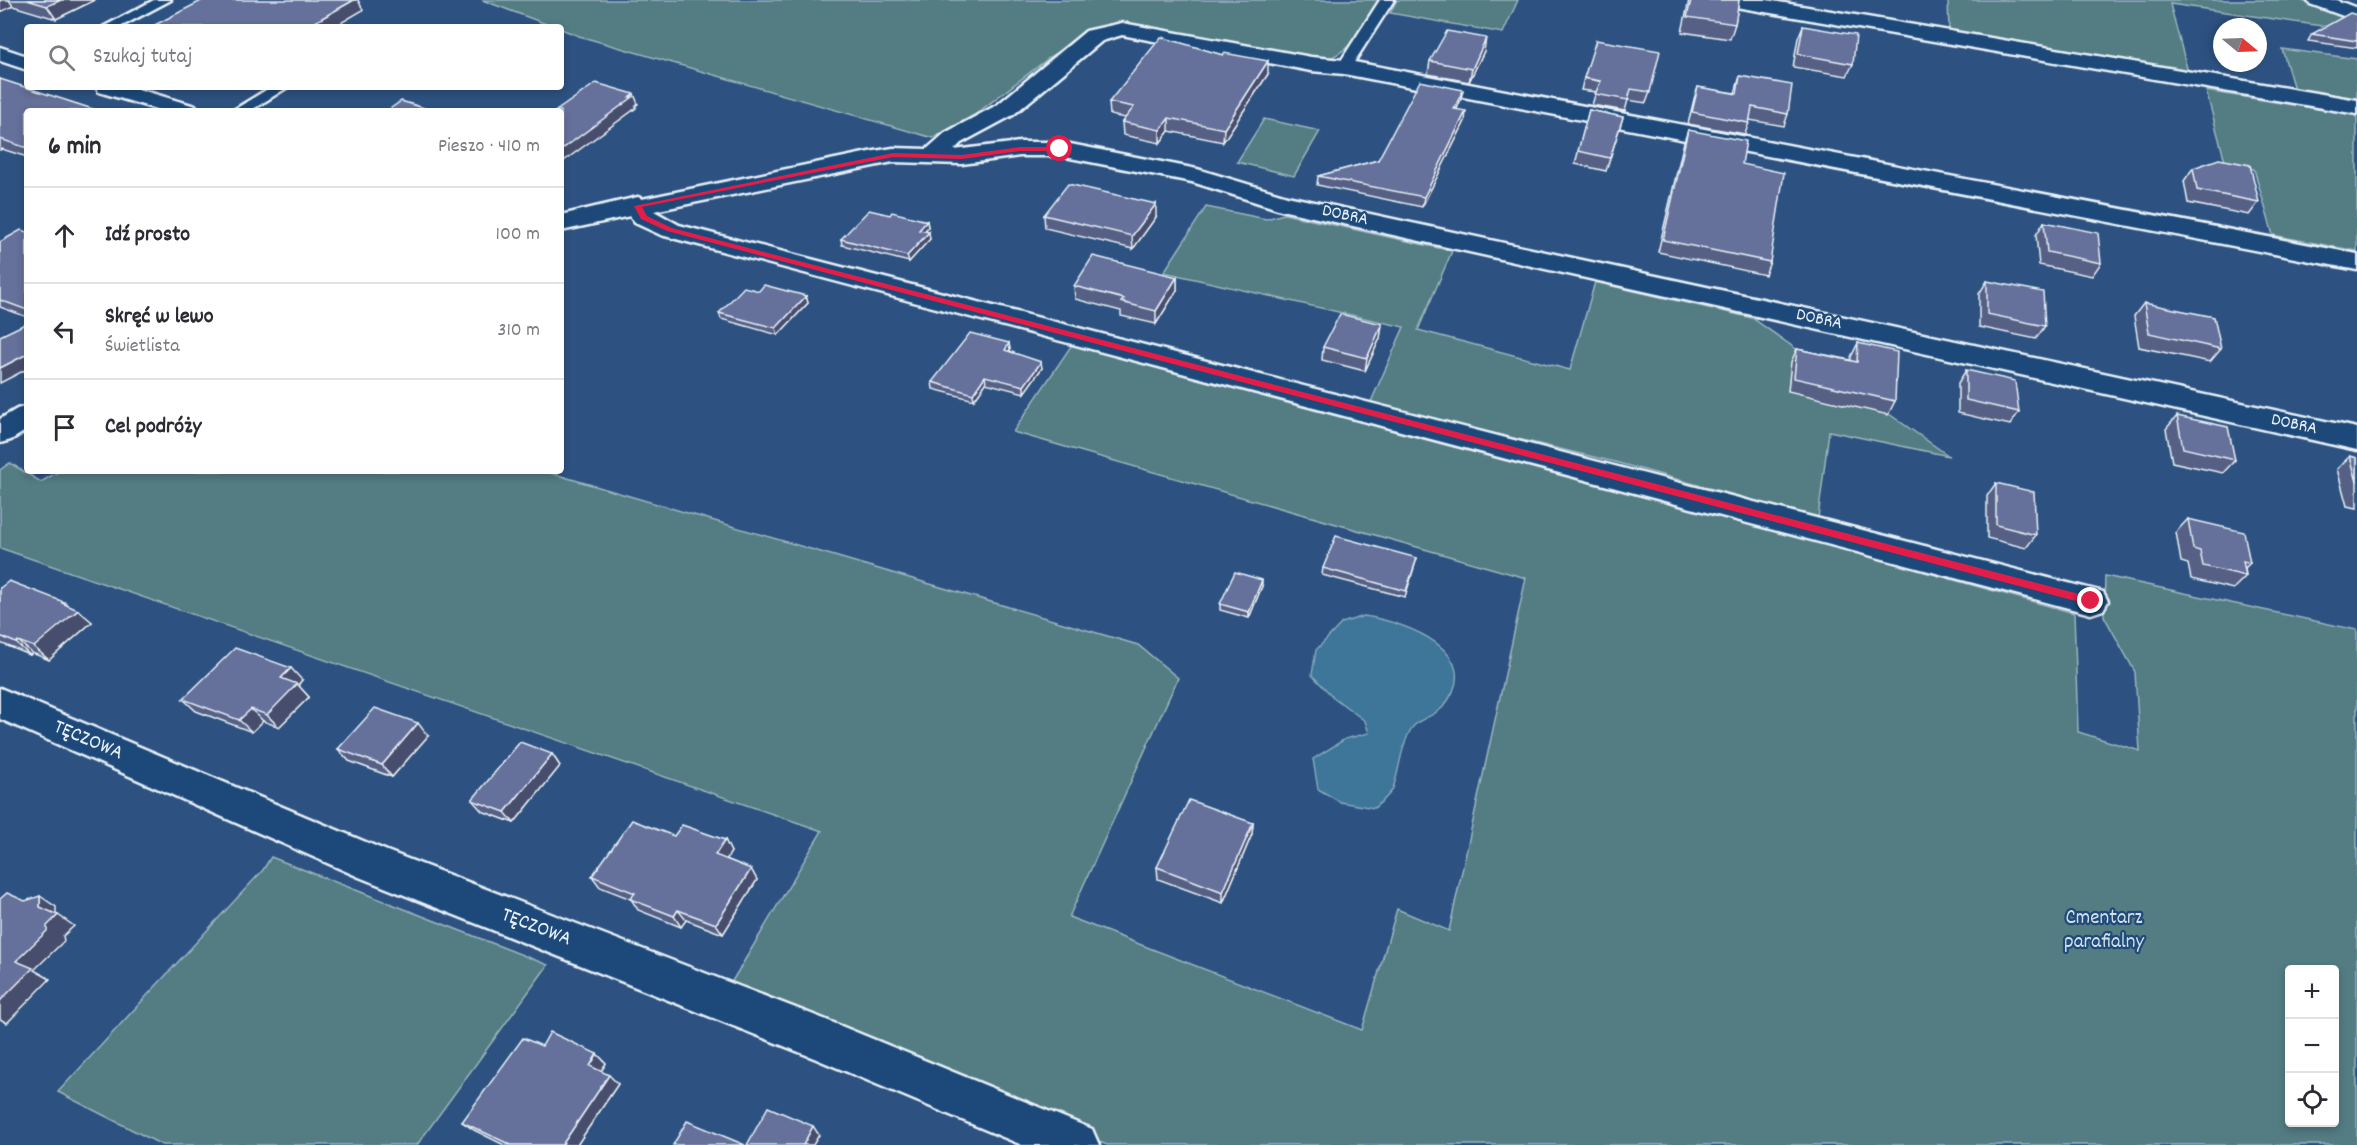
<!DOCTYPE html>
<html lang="pl">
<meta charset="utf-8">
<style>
body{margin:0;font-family:Dekko,sans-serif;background:#f2f2f3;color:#2b2b33}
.controls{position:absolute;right:18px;bottom:18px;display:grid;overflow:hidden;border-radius:6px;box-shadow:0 3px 9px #0003}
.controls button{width:54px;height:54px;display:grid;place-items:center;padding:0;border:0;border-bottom:2px solid #e1e1e2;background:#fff;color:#2b2b33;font:30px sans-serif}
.compass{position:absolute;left:2213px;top:18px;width:54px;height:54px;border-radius:50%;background:#fff;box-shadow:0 3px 9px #0003;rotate:109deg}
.stop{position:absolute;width:18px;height:18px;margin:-14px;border:4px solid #e11d48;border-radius:50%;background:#fff}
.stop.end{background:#e11d48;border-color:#fff;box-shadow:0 2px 6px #0008}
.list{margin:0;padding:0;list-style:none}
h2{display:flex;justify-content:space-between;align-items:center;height:78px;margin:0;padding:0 24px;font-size:26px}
h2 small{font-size:20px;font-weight:400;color:#7c7c81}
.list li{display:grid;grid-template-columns:39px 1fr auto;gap:18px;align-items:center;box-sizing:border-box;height:96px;padding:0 24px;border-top:2px solid #e1e1e2}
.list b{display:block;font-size:22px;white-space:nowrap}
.list p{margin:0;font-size:20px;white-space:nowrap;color:#7c7c81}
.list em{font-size:20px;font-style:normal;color:#7c7c81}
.icon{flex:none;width:33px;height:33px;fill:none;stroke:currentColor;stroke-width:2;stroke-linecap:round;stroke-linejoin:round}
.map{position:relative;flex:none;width:2357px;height:1145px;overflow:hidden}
.search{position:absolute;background:#fff;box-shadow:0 3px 9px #0003;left:24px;top:24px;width:540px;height:66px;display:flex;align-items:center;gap:15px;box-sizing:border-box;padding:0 21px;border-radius:6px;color:#7c7c81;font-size:22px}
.panel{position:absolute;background:#fff;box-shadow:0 3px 9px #0003;left:24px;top:108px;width:540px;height:366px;border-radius:6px}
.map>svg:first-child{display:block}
.green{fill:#527c83;stroke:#9db6be;stroke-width:1.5;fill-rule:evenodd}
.water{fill:#3e7698;stroke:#82a7be;stroke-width:1.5}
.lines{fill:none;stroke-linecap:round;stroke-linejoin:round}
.lane-casing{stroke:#e8f1f8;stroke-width:5}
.street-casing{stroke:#e8f1f8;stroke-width:5}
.lane{fill:#1f4a7a;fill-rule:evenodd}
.street{fill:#1f4a7a;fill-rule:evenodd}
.wall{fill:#576085;stroke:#e8f1f8;stroke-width:1.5}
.shaded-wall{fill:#474e6c;stroke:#e8f1f8;stroke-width:1.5}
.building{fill:#65709b;stroke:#e8f1f8;stroke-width:1.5}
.route{fill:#e11d48}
.labels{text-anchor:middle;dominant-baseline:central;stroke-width:4.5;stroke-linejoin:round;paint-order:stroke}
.street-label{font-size:18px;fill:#e8f1f8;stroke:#1f4a7a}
.near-street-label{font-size:21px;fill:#e8f1f8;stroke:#1f4a7a}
.near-park-label{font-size:21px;fill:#d2dfe6;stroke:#1f4a7a}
</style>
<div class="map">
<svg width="2357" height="1145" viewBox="0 0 2357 1145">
<rect width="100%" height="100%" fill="#2d5281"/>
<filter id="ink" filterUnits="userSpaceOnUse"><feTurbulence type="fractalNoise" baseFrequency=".0167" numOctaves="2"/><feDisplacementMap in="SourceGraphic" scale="12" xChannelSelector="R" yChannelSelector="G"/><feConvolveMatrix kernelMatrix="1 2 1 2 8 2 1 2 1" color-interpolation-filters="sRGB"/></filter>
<g filter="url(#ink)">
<g class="green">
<path d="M482,0H1379C1365,24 1353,52 1324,60L1125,24L1079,35L973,116L933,138L579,36L561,29V27H554Z"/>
<path d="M1397,0H1518L1503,33L1390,13Z"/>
<path d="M1948,0H2300L2357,23V31L2170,4L2188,72L1949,30Z"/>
<path d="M2282,49L2357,59V99L2294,89Z"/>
<path d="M2206,91L2357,115V251L2273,235L2254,169L2226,165Z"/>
<path d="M1264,119L1320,131L1294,176L1237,162Z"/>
<path d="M1206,207L1266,219L1284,214L1452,251L1418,330L1570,370L1595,282L1752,318L1949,456L1829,431L1818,518L1615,462L1370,404L1404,327L1164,272Z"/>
<path d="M1073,343L1550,469L2074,613L2078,732L2140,751L2135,672L2104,616L2105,576L2357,630V1145H1107L728,988L822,831L0,548V470L10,463L41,482L59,471H544L1138,645L1178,678L1069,917L1362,1030L1397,909L1449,931L1526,578L1013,432ZM2290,970H2334V1122H2290Z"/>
<path d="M271,857L548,965L417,1145H162L58,1092L263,870Z"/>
</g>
<path class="water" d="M1364,616C1405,622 1489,652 1443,707C1433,718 1418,717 1410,731C1400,749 1400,769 1393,788C1390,796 1380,803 1374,808L1340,802L1318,789L1313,759L1345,739L1369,733L1365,721L1333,697L1312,675L1316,650L1342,623Z"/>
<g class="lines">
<defs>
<g id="lane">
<path d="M154,0H171L120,27H103Z"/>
<path d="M1380,0H1394L1349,70H1339L1337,67Z"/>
<path d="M271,87H288L250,111H232Z"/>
</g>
<g id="street">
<path d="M1720,0H1767L2357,100V114L1730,6L1723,4Z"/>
<path d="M2307,0H2336L2357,8V21L2310,4Z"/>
<path d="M1122,23L1311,57L1344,60L2357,254V270L1344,74L1311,71L1122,35L1102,41L1013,115L961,143L954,150L1020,142H1060L1197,169L1287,196L2357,428V450L1281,210L1192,182L1060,156H1020L962,164L893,162L654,211L679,225L2103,592L2108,601L2103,610L2091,614L661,235L635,223L630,216L561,231V215L638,197L642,199L869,152L893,148L927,149L945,133L997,105L1086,31Z"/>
<path d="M0,47L27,56V70L0,61Z"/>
<path d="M96,87H131L195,106L199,111H163L99,92Z"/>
<path d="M27,406V430L11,440L0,443V419L17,409Z"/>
<path d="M0,688L387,851L819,1017L1092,1129L1099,1145H1022L814,1058L359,877L0,719Z"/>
</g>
</defs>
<use href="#lane" class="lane-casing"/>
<use href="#street" class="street-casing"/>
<use href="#lane" class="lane"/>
<use href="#street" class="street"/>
</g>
<g class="wall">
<path d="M0,0H95L56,19L13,6L0,12Z"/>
<path d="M1689,0H1739L1735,24L1730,39L1682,32Z"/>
<path d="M2357,15V48L2308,41L2312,34Z"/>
<path d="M1803,26L1853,64L1847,76L1793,67L1798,38Z"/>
<path d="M1484,51L1469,82L1428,74L1430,61Z"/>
<path d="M1268,74L1223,142L1169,131L1160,143L1123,135L1122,122L1125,118L1110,115L1109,102Z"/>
<path d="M1740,76L1788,114L1784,126L1750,120L1745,134L1688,124L1694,99L1698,87L1735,93Z"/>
<path d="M1584,78L1650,92L1646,103L1628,100L1625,111L1592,105L1596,92L1581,90Z"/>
<path d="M0,79L27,111V157L2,149L0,150Z"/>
<path d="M1461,99L1457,109L1465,121L1422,207L1317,185L1318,176L1378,160Z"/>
<path d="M1589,110L1623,117L1606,171L1575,164Z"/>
<path d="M1688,130L1742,164L1770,262L1765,275L1658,252L1684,142Z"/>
<path d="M2193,168L2259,202L2249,215L2188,203L2184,181Z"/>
<path d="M890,215L927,221L928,227L925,231L930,239L909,262L842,245L841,239Z"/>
<path d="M1044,215L1156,217L1133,249L1045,228Z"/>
<path d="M2044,222L2101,263L2092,276L2039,265L2036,235Z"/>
<path d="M27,232V317L0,307V242Z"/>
<path d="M1177,277V290L1156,324L1121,316V311L1075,299L1074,286Z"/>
<path d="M1987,281L2045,326L2036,339L1979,327V294Z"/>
<path d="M806,296L808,303L778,335L721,319L719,313Z"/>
<path d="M2144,303L2221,349L2210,362L2139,347L2134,316Z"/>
<path d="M1382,324L1380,338L1365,371L1322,360L1323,347Z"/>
<path d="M1009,343L1010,350V351L1042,368L1024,393L986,383L974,400L933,389L932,382Z"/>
<path d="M1858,343L1895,401L1888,415L1788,391L1791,362L1797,349L1851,360V357Z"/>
<path d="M1966,370L2019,412L2010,425L1958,413V383Z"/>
<path d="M2177,416L2235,460L2223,473L2172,462L2166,429Z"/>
<path d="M2350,456L2357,458V508L2347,506L2337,469Z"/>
<path d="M1996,483L2036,535L2026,548L1987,538V496Z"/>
<path d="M2188,519L2250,563L2245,568L2246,576L2233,589L2191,579L2188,564L2181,562L2176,532Z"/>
<path d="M1417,558L1405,597L1322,575L1323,568Z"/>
<path d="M1262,586L1249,618L1220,610V604Z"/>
<path d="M0,588L68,606L92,622L49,660L32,653L30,655L0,643Z"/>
<path d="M302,680L298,685L309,697L279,727L263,721L252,732L196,711L183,699Z"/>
<path d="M428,736L392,777L349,761L338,749Z"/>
<path d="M552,754L560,766L514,823L482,811L472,800Z"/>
<path d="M1253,823L1252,834L1223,903L1158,879L1157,867Z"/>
<path d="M674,836L725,840L731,852L726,859L751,869L757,880L723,934L686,920L681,927L638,910L631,899L600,887L592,876Z"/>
<path d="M542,1046L597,1054L606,1063L601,1071L618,1084L577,1145H504L474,1130L462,1122Z"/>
</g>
<g class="shaded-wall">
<path d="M0,0H9L13,6L0,12Z"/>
<path d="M61,0H95L56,19L47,6Z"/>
<path d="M354,0H358L363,10L334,27H306Z"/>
<path d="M1486,38L1484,51L1469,82L1472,69Z"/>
<path d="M1268,61V74L1223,142L1224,129Z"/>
<path d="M1463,90L1461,99L1452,118L1454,109Z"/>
<path d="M634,94L638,104L636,105V108L561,163V150Z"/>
<path d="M1466,111L1465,121L1422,207L1424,197Z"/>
<path d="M1169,118V131L1160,143V130Z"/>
<path d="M1156,204V217L1133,249L1132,236Z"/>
<path d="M927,221L928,227L920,236L919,230Z"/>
<path d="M929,232L930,239L909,262L907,256Z"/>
<path d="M1177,277V290L1156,324V311Z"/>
<path d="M806,296L808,303L778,335L776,328Z"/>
<path d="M1382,324L1380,338L1365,371L1367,358Z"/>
<path d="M1009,343L1010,350L1006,356L1005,350Z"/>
<path d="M27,354V369L0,383V368Z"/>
<path d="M1041,362L1042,368L1024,393V386Z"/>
<path d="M985,376L986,383L974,400L973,394Z"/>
<path d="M1262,580V586L1249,618V612Z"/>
<path d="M64,602L75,613L78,610L92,622L49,660L34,647Z"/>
<path d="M18,641L32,653L30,655L16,643Z"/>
<path d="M291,668L302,680L298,685L309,697L279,727L267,715L281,678Z"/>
<path d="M251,709L263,721L252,732L239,720Z"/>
<path d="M418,723L428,736L392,777L382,765Z"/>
<path d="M552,754L560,766L514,823L505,812Z"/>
<path d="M1253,823L1252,834L1223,903V892Z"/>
<path d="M725,840L731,852L722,867L715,855Z"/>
<path d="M751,869L757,880L723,934L716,924Z"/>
<path d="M40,896L56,907V917L58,915L74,926L63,936L64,941L34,970L50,979L7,1023L0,1019V1001L16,961L40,907Z"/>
<path d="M678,910L686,920L681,927L674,916Z"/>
<path d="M597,1054L606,1063L599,1075L590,1066Z"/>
<path d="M609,1075L618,1084L577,1145H562Z"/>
<path d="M813,1126L819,1135L813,1145H803Z"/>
</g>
<g class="building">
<path d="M27,0H61L47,6Z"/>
<path d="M203,0H354L306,27H151Z"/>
<path d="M1691,0H1739L1735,24L1687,17Z"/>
<path d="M2350,13L2357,15V41L2312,34Z"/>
<path d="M1803,26L1856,35L1853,64L1798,54Z"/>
<path d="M1447,31L1486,38L1472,69L1430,61Z"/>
<path d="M1161,37L1223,55L1224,53L1268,61L1224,129L1169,118L1160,130L1122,122L1134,107L1109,102Z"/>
<path d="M1596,40L1660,51L1650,92L1631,89L1628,100L1595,94L1601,81L1584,78Z"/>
<path d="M1740,76L1792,85L1788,114L1752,107L1749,123L1692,112L1698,87L1737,94Z"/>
<path d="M0,79L99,111H27V148L0,139Z"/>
<path d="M1420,81L1463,90L1454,109L1466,111L1424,197L1318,176L1378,160Z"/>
<path d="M596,83L634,94L630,97H633L561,150V111H556Z"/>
<path d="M401,101L434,111H387Z"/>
<path d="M1589,110L1623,117L1610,158L1578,151Z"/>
<path d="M1688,130L1746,141L1742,164L1784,173L1770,262L1663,240Z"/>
<path d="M2219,159L2250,165L2259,202L2197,190L2193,168Z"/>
<path d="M1068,184L1156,204L1132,236L1044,215Z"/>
<path d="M869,210L890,215L892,212L927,221L919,230L929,232L907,256L841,239Z"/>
<path d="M2044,222L2098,233L2101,263L2047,252Z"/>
<path d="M21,230L27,232V310L0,300V242Z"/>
<path d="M1093,256L1177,277L1156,311L1121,302L1124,299L1074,286Z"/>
<path d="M1987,281L2043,292L2045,326L1987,314Z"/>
<path d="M764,285L806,296L776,328L719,313L744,287L759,291Z"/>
<path d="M2144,303L2214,317L2221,349L2149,333Z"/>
<path d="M1340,314L1382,324L1367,358L1323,347Z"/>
<path d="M27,323V354L0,368V336Z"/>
<path d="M970,333L1009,343L1005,350L1041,362L1024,386L985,376L973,394L932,382Z"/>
<path d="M1858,343L1897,352L1895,401L1794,378L1797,349L1857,362Z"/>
<path d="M1966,370L2015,381L2019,412L1966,400Z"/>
<path d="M2177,416L2228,427L2235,460L2183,448Z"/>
<path d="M2350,456L2357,458V482Z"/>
<path d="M1996,483L2034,492L2036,535L1996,525Z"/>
<path d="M2188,519L2244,532L2250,563L2243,561L2246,576L2203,566L2200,551L2193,549Z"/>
<path d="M1336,536L1417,558L1406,591L1323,568Z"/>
<path d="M1235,572L1262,580L1249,612L1220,604Z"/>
<path d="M9,581L64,602L62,603L78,610L34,647L18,641L16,643L0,636V588Z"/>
<path d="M235,648L291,668L281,678L297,684L267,715L251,709L239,720L183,699Z"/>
<path d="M375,708L418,723L382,765L338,749Z"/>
<path d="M520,742L552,754L505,812L472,800Z"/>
<path d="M1189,800L1253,823L1223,892L1157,867Z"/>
<path d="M632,820L674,836L682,825L725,840L715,855L751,869L716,924L678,910L674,916L630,899L635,893L592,876Z"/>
<path d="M7,893L25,901L40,896V907L58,915L47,926V931L16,961L33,968L0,1001V899Z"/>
<path d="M550,1032L597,1054L590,1066L609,1075L562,1145H511L462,1122L523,1038L542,1046Z"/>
<path d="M768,1107L813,1126L803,1145H747Z"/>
<path d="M687,1121L745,1145H673Z"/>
</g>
</g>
<path class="route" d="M1020,147H1060L1064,149L1060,151H1020L962,159L893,157L642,207L647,216L672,228L2091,597L2096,601L2091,605L667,231L641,219L634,206L893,153L962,155Z"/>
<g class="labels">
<g class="street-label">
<text transform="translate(1345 216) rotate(12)">DOBRA</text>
<text transform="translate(1819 320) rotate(12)">DOBRA</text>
<text transform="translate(2294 425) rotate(12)">DOBRA</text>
</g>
<g class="near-street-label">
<text transform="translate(88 741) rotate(23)">TĘCZOWA</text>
<text transform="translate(536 928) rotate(21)">TĘCZOWA</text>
</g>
<g class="near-park-label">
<text x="2104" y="919">Cmentarz<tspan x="2104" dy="24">parafialny</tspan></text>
</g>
</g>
</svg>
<div class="controls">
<button>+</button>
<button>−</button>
<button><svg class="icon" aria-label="locate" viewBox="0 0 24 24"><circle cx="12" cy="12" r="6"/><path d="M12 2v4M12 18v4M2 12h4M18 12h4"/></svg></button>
</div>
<svg class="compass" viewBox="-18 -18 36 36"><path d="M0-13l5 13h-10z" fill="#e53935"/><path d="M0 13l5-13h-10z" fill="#7c7c81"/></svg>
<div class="stop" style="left:1060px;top:149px"></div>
<div class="stop end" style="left:2091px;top:601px"></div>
<div class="search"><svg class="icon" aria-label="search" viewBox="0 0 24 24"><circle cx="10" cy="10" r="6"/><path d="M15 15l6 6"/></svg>Szukaj tutaj</div>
<section class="panel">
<h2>6 min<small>Pieszo · 410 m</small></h2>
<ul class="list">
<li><svg class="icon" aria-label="ahead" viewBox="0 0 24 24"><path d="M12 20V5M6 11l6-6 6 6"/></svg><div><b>Idź prosto</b></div><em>100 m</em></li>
<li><svg class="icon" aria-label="left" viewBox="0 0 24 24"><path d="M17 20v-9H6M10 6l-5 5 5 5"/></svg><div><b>Skręć w lewo</b><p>Świetlista</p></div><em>310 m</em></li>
<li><svg class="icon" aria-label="arrive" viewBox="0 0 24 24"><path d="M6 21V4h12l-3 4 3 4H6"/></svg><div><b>Cel podróży</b></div></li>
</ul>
</section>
</div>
